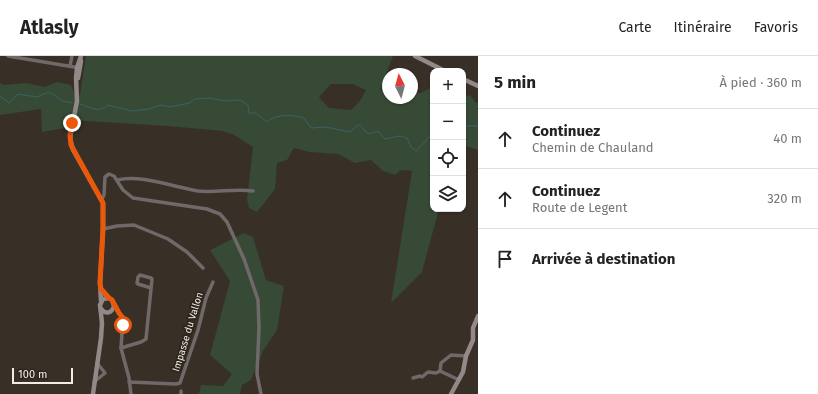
<!DOCTYPE html>
<html lang="fr">
<meta charset="utf-8">
<style>
body{margin:0;font-family:"Fira Sans",sans-serif;background:#f6f6f6;color:#222}
.controls{position:absolute;right:12px;top:12px;display:grid;overflow:hidden;border-radius:8px;box-shadow:0 1px 3px #0004}
.controls button{width:36px;height:36px;display:grid;place-items:center;padding:0;border:0;border-bottom:1px solid #e0e0e0;background:#fff;color:#222;font:20px sans-serif}
.compass{position:absolute;left:382px;top:12px;width:36px;height:36px;border-radius:50%;background:#fff;box-shadow:0 1px 3px #0004;rotate:354deg}
.scale{position:absolute;left:12px;bottom:10px;width:61px;box-sizing:border-box;padding-left:4px;border:2px solid #f1ece6;border-top:0;font-size:11px;line-height:14px;white-space:nowrap;color:#f1ece6;-webkit-text-stroke:3px #2e251d;paint-order:stroke}
.stop{position:absolute;width:12px;height:12px;margin:-9px;border:3px solid #ea580c;border-radius:50%;background:#fff}
.stop.end{background:#ea580c;border-color:#fff;box-shadow:0 1px 4px #0008}
.list{margin:0;padding:0;list-style:none}
h2{display:flex;justify-content:space-between;align-items:center;height:52px;margin:0;padding:0 16px;font-size:17px}
h2 small{font-size:13px;font-weight:400;color:#767676}
.list li{display:grid;grid-template-columns:26px 1fr auto;gap:12px;align-items:center;box-sizing:border-box;height:60px;padding:0 16px;border-top:1px solid #e0e0e0}
.list b{display:block;font-size:15px;white-space:nowrap}
.list p{margin:0;font-size:13px;white-space:nowrap;color:#767676}
.list em{font-size:13px;font-style:normal;color:#767676}
.icon{flex:none;width:22px;height:22px;fill:none;stroke:currentColor;stroke-width:2;stroke-linecap:round;stroke-linejoin:round}
.map{position:relative;flex:none;width:478px;height:338px;overflow:hidden}
header{display:flex;align-items:center;gap:24px;box-sizing:border-box;height:56px;padding:0 20px;background:#fff;border-bottom:1px solid #e0e0e0}
header strong{font-size:19px}
nav{display:flex;gap:22px;margin-inline-start:auto;font-size:14px}
main{display:flex}
aside{flex:1;background:#fff}
.map>svg:first-child{display:block}
.green{fill:#364a36;fill-rule:evenodd}
.lines{fill:none;stroke-linecap:round;stroke-linejoin:round}
.stream{stroke:#3c616b;stroke-width:1}
.street{stroke:#70696a;stroke-width:3.5}
.secondary{stroke:#948989;stroke-width:4.5}
.route{stroke:#ea580c;stroke-width:5}
.labels{text-anchor:middle;dominant-baseline:central;stroke-width:3.5;stroke-linejoin:round;paint-order:stroke}
.street-label{font-size:10px;fill:#f1ece6;stroke:#2e251d}
</style>
<header>
<strong>Atlasly</strong>
<nav><a>Carte</a><a>Itinéraire</a><a>Favoris</a></nav>
</header>
<main>
<div class="map">
<svg width="478" height="338" viewBox="0 0 478 338">
<rect width="100%" height="100%" fill="#382f27"/>
<g class="green">
<path d="M86,0H393L380,34L388,36V42H412V37H421L433,30V153H439L422,216L391,247L412,115L401,114L395,119L383,115L371,104L355,107L338,98L309,96L294,92L287,104L277,107L275,133L257,156L249,152L247,144L253,91L234,79L223,75L168,70L70,64L65,72L42,76L41,53L0,59V27L4,29L27,27L44,31L57,26L71,29L75,39H80ZM331,28H353L366,34L360,45L351,54L329,52L319,41Z"/>
<path d="M470,39L476,47L478,46V94L463,89V41Z"/>
<path d="M244,177L253,181L266,224L284,230L277,274L263,295L251,324L242,329L240,338H199L201,329L223,330L232,318L210,299L230,225L210,194Z"/>
</g>
<g class="lines">
<g class="stream">
<path d="M0,40L9,47L18,38L37,41L46,37H51L63,45L72,47"/>
<path d="M80,48C91,51 98,58 108,49L132,55L149,53L161,49L169,51L190,47L195,43L210,42L224,45L240,44L248,49L249,57H256L267,66C276,57 294,59 304,62L311,72L326,71L350,76L358,69H360L368,78L378,75L385,83L399,80L407,82L411,91L416,95L433,77"/>
<path d="M463,70H478"/>
</g>
<g class="street">
<path d="M8,0L80,12"/>
<path d="M70,10L72,0"/>
<path d="M117,124C141,118 173,131 198,135C217,137 235,132 253,135"/>
<path d="M102,143L104,139L105,121L109,118L114,120L123,134L133,142L207,153L220,158L227,166L244,203L258,244L259,272L257,318L261,338"/>
<path d="M103,173L117,170L134,169L168,183L187,196L203,212"/>
<path d="M114,248L119,257L123,262L121,292L129,322L131,338"/>
<path d="M121,292L141,286L146,283L152,223L151,222L140,219L138,221L137,227L138,228L151,232"/>
<path d="M413,322L420,320L422,321L428,316L436,317L440,315"/>
<path d="M459,324L440,315L441,307L451,299L466,300"/>
<path d="M94,326L105,317L97,307"/>
<path d="M129,326L176,328L180,327L198,274L206,242L213,226"/>
<path d="M181,335V338"/>
</g>
<g class="secondary">
<path d="M81,0L77,12L76,22L77,45L70,82L73,94L103,147V173L100,227L101,245"/>
<path d="M415,0L445,15"/>
<path d="M78,22L81,5"/>
<path d="M463,23L478,30"/>
<path d="M101,253C106,259 112,257 114,250L112,244L109,242L101,233"/>
<path d="M93,338L101,282L102,267L100,249L103,243L109,242"/>
<path d="M451,338L463,316L466,300L473,284V272L478,260"/>
</g>
</g>
<g class="lines">
<path class="route" d="M72,67L70,79L71,89L103,147V173L100,227L101,233L109,242L112,244L119,257L123,262V269"/>
</g>
<g class="labels">
<g class="street-label">
<text transform="translate(188 276) rotate(-73)">Impasse du Vallon</text>
</g>
</g>
</svg>
<div class="controls">
<button>+</button>
<button>−</button>
<button><svg class="icon" aria-label="locate" viewBox="0 0 24 24"><circle cx="12" cy="12" r="6"/><path d="M12 2v4M12 18v4M2 12h4M18 12h4"/></svg></button>
<button><svg class="icon" aria-label="layers" viewBox="0 0 24 24"><path d="M12 4l9 5-9 5-9-5zM3 14l9 5 9-5"/></svg></button>
</div>
<svg class="compass" viewBox="-18 -18 36 36"><path d="M0-13l5 13h-10z" fill="#e53935"/><path d="M0 13l5-13h-10z" fill="#767676"/></svg>
<div class="scale">100 m</div>
<div class="stop" style="left:123px;top:269px"></div>
<div class="stop end" style="left:72px;top:67px"></div>
</div>
<aside>
<h2>5 min<small>À pied · 360 m</small></h2>
<ul class="list">
<li><svg class="icon" aria-label="ahead" viewBox="0 0 24 24"><path d="M12 20V5M6 11l6-6 6 6"/></svg><div><b>Continuez</b><p>Chemin de Chauland</p></div><em>40 m</em></li>
<li><svg class="icon" aria-label="ahead" viewBox="0 0 24 24"><path d="M12 20V5M6 11l6-6 6 6"/></svg><div><b>Continuez</b><p>Route de Legent</p></div><em>320 m</em></li>
<li><svg class="icon" aria-label="arrive" viewBox="0 0 24 24"><path d="M6 21V4h12l-3 4 3 4H6"/></svg><div><b>Arrivée à destination</b></div></li>
</ul>
</aside>
</main>
